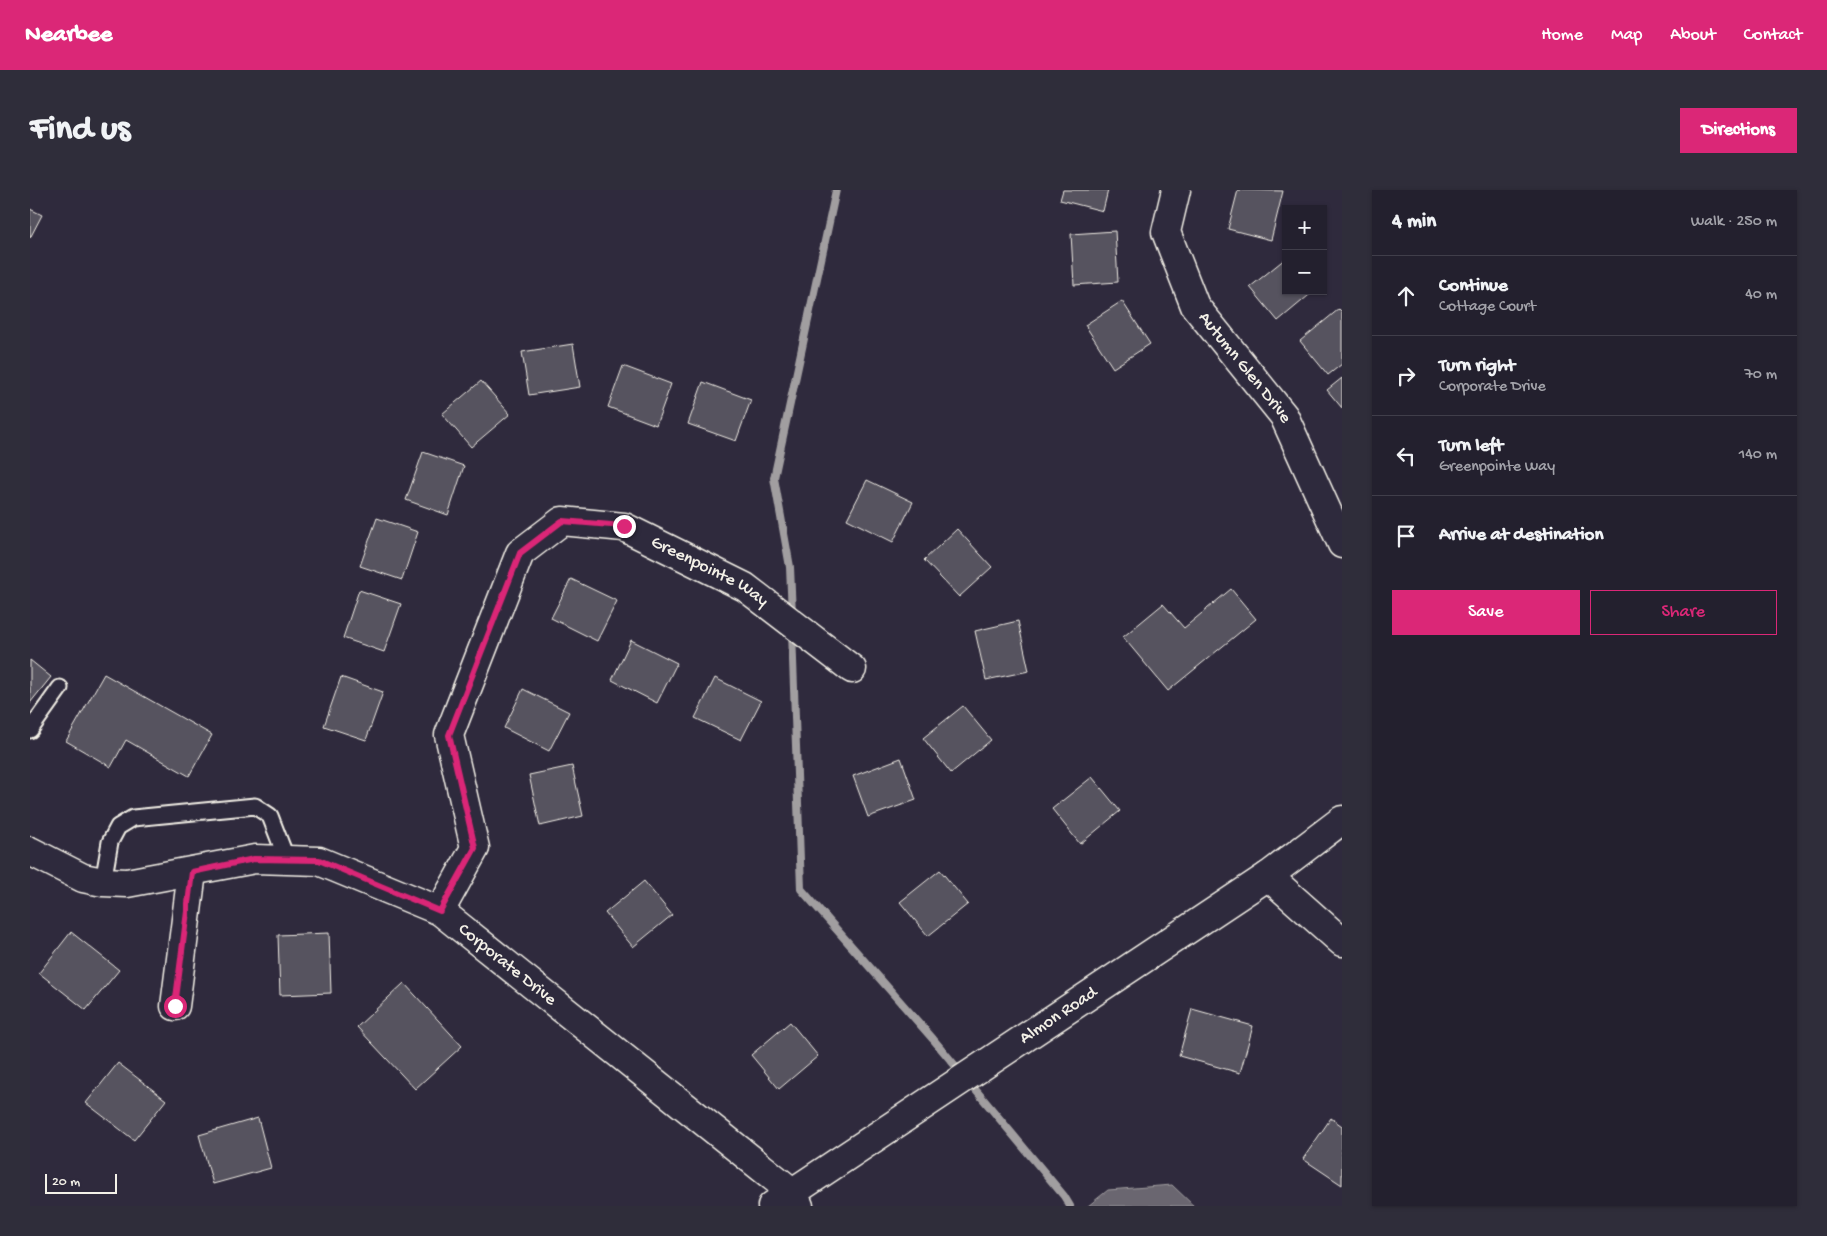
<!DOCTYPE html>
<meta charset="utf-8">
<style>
body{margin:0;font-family:"Gochi Hand",sans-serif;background:#2f2d3a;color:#f1f3f6}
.controls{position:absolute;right:15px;top:15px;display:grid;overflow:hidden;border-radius:0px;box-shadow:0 1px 4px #0004}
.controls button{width:45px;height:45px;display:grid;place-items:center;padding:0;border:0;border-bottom:1px solid #403e4a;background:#23202e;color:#f1f3f6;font:25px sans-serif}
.scale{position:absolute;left:15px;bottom:12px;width:72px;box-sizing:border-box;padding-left:5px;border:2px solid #f4f1e8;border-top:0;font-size:14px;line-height:18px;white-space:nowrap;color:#f4f1e8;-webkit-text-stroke:4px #2f2a3d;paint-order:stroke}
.stop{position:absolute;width:15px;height:15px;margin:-11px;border:4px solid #db2777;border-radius:50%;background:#fff}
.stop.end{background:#db2777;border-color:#fff;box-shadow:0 1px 5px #0008}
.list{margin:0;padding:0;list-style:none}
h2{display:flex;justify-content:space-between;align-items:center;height:65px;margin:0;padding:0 20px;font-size:21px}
h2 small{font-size:16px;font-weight:400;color:#a3a3aa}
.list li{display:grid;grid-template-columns:32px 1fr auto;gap:15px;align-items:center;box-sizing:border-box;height:80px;padding:0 20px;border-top:1px solid #403e4a}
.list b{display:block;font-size:19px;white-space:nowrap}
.list p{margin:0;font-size:16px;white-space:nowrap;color:#a3a3aa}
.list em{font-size:16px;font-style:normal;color:#a3a3aa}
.actions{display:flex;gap:10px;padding:15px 20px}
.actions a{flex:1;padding:11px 0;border:1px solid #db2777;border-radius:0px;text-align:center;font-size:18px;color:#db2777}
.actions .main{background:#db2777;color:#fff}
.icon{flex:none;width:28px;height:28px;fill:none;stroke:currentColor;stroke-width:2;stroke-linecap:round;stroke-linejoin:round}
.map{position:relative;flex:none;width:1312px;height:1016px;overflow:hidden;border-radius:0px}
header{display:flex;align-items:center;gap:30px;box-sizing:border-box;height:70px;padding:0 25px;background:#db2777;color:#fff}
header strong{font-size:24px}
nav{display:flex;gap:28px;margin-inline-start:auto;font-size:18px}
.intro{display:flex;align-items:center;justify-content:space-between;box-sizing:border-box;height:120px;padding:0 30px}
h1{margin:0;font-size:35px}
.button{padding:12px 22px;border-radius:0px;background:#db2777;color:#fff;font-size:18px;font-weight:700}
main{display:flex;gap:30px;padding:0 30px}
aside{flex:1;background:#23202e;border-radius:0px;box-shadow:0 1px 4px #0004}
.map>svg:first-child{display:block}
.water{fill:#6a6670;stroke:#a19ea0}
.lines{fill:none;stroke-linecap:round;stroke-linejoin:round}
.stream{stroke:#a19ea0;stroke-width:8}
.building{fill:#56525f;stroke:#f4f1e8}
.service-casing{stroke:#f4f1e8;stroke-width:19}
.minor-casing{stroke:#f4f1e8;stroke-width:31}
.tertiary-casing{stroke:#f4f1e8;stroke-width:31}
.service{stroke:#2f2a3d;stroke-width:15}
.minor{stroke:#2f2a3d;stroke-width:28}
.tertiary{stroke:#2f2a3d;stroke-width:28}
.route{stroke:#db2777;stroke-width:6}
.labels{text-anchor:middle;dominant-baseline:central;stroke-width:4;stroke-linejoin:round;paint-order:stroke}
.street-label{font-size:18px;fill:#f4f1e8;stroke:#2f2a3d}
</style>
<header>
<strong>Nearbee</strong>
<nav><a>Home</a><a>Map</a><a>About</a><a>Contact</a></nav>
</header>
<div class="intro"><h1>Find us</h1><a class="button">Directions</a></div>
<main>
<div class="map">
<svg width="1312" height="1016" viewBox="0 0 1312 1016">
<rect width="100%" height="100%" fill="#2f2a3d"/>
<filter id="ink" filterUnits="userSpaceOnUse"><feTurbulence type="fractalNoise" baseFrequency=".02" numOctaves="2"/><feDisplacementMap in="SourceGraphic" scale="10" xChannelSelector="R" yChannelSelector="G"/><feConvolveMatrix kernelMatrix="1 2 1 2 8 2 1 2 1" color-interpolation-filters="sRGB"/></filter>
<g filter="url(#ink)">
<path class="water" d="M1142,995L1164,1016H1058L1078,1000Z"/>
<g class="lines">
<g class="stream">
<path d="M762,425L760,377L744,288L806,0"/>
<path d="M762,441L771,699L903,849L1034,1006L1040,1016"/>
</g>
</g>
<g class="building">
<path d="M1033,0H1078L1073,21L1030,10Z"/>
<path d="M1208,0L1253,1L1241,50L1198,39Z"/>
<path d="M0,19L12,25L0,48Z"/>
<path d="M1085,41L1088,92L1044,95L1041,44Z"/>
<path d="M1256,68V101H1284L1248,131L1220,97Z"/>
<path d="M1092,111L1120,154L1083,178L1055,135Z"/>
<path d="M1309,119L1312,122V174L1298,185L1270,151Z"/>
<path d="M543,154L550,197L499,205L492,162Z"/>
<path d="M593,176L641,194L626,235L578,217Z"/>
<path d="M1312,188V218L1297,200Z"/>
<path d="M451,191L480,224L441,257L412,224Z"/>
<path d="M673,192L721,210L706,251L658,234Z"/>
<path d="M393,262L434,276L418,325L376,310Z"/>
<path d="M837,290L883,312L863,352L817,329Z"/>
<path d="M347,328L388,342L372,390L330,376Z"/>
<path d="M927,339L962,377L929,407L894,370Z"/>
<path d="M541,389L587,411L567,451L521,428Z"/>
<path d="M1201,399L1226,429L1138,501L1093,447L1133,414L1154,438Z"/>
<path d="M329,400L371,414L354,462L313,448Z"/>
<path d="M988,431L999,481L956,490L945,441Z"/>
<path d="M601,450L647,473L627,513L582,490Z"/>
<path d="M0,470L21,487L0,513Z"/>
<path d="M74,484L182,545L159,586L96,550L81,577L36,551Z"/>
<path d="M311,487L353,502L336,550L294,536Z"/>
<path d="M685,488L731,511L711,550L665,528Z"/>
<path d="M493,499L539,522L519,561L474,538Z"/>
<path d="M933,516L961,550L921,583L893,548Z"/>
<path d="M871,568L886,610L838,627L823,586Z"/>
<path d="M542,576L553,626L510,636L499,585Z"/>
<path d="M1062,587L1090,621L1050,654L1022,619Z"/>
<path d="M910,680L938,714L898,746L870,712Z"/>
<path d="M614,691L642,725L603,757L575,723Z"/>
<path d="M41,742L89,780L56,820L9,783Z"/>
<path d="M299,743L301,803L250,805L248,745Z"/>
<path d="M374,793L432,856L385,899L327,837Z"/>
<path d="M1162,819L1223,836L1210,883L1149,866Z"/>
<path d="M760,832L788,866L749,899L721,865Z"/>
<path d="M88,873L136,910L104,950L56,913Z"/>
<path d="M228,928L241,978L183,994L169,945Z"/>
<path d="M1301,928L1312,936V995L1273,969Z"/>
</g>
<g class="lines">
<defs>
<g id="service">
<path d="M0,540L30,498"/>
<path d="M73,692L80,652L88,637L103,628L225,616L240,626L257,670"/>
</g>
<g id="minor">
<path id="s1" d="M1146,0L1136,42L1165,116L1254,226L1312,354"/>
<path id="s2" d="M0,661L53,688L73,692L97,693L225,669L289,671L410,721L762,1002L769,1016"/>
<path d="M1238,686L1312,752"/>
<path id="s3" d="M410,721L445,658L419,545L490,363L532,331L594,337L715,397L822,479"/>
<path d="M145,816L162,682"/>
</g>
<g id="tertiary">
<path id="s4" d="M742,1016L1238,686L1312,630"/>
</g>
</defs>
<use href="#service" class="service-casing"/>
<use href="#minor" class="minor-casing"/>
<use href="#tertiary" class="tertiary-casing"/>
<use href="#service" class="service"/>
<use href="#minor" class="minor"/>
<use href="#tertiary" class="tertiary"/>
</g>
</g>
<g class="lines" filter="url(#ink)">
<path class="route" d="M145,816L162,682L224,669L289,670L410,721L445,658L419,545L490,363L532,331L594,336"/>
</g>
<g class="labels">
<g class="street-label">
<text stroke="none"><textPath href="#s1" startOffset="202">Autumn Glen Drive</textPath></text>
<text stroke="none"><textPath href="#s3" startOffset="595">Greenpointe Way</textPath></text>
<text stroke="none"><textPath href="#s2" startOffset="515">Corporate Drive</textPath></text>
<text stroke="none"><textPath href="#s4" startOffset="344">Almon Road</textPath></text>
</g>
</g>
</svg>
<div class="controls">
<button>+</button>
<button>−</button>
</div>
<div class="scale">20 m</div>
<div class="stop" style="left:145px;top:816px"></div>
<div class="stop end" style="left:594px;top:336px"></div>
</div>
<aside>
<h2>4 min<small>Walk · 250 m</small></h2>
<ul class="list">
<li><svg class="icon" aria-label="ahead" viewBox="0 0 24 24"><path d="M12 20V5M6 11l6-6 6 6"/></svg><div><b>Continue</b><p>Cottage Court</p></div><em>40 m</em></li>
<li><svg class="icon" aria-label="right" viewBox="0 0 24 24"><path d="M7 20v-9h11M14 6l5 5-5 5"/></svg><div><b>Turn right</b><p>Corporate Drive</p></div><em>70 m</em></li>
<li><svg class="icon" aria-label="left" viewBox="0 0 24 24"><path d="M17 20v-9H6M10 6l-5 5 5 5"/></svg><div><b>Turn left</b><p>Greenpointe Way</p></div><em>140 m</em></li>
<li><svg class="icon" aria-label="arrive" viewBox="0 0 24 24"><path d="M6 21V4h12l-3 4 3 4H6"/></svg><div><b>Arrive at destination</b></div></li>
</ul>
<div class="actions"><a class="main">Save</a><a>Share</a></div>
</aside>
</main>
